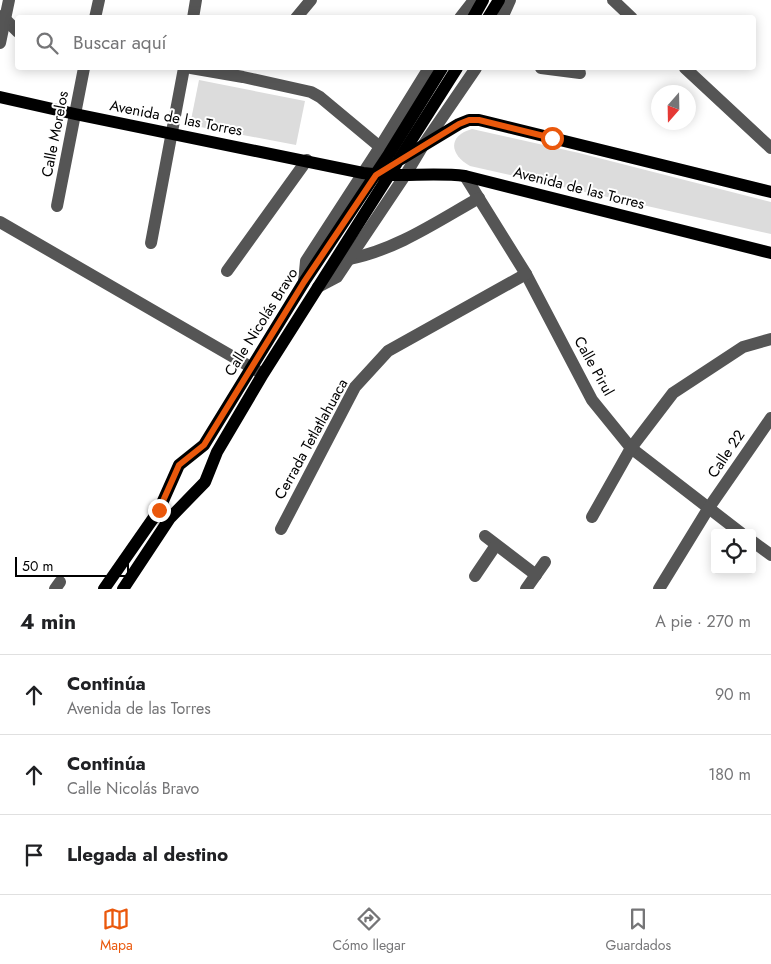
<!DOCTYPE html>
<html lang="es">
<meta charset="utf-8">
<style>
body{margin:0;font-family:Jost,sans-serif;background:#f6f6f6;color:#202124}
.controls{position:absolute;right:15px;bottom:15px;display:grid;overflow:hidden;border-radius:5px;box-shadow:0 2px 12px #0003}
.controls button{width:45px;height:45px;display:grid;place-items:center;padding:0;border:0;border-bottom:1px solid #e0e0e0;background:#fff;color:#202124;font:25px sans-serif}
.compass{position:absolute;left:651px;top:85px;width:45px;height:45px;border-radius:50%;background:#fff;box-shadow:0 2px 12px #0003;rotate:200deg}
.scale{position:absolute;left:15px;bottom:12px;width:114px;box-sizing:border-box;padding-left:5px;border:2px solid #000;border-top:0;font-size:14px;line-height:18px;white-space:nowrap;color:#000;-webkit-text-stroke:4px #fff;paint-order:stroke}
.stop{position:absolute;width:15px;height:15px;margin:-11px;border:4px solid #ea580c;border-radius:50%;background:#fff}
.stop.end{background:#ea580c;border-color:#fff;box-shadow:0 1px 5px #0008}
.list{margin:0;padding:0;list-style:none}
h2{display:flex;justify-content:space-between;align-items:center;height:65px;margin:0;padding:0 20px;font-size:21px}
h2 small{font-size:16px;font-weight:400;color:#757577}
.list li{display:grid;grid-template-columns:32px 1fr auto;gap:15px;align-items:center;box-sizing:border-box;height:80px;padding:0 20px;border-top:1px solid #e0e0e0}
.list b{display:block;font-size:19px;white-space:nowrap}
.list p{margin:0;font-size:16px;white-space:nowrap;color:#757577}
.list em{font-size:16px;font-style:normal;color:#757577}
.icon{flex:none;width:28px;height:28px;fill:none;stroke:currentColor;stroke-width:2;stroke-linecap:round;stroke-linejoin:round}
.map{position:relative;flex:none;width:771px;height:589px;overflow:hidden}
.search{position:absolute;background:#fff;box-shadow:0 2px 12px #0003;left:15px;right:15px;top:15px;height:55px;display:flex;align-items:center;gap:12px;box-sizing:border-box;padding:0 18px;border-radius:5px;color:#757577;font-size:19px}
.sheet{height:305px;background:#fff}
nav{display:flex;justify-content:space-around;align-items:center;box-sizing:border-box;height:70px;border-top:1px solid #e0e0e0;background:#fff;font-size:14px;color:#757577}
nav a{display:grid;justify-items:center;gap:2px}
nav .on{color:#ea580c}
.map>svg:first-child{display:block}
.green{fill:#dcdcdc}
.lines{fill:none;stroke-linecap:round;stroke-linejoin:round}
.minor{stroke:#555;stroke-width:12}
.major{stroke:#000;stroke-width:12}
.route{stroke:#ea580c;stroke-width:6}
.labels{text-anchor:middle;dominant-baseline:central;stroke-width:4;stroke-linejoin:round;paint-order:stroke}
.street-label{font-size:15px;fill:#000;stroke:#fff}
</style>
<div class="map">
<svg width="771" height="589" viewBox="0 0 771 589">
<rect width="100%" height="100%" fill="#fff"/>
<g class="green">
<path d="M199,80L305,101L296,145L190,125Z"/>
<path d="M472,129L579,153L771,202V234L470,166C450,155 447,136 472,129Z"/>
</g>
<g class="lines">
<g class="minor">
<path d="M613,0L632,18"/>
<path d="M2,16L18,32"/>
<path d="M95,18L99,0"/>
<path d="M193,18L196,0"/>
<path d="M296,18L311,0"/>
<path d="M460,18L474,0"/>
<path d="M502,18L510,0"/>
<path d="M0,43L9,0"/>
<path d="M191,68L243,77L311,92L320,97L386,152"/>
<path d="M541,68L580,73"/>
<path d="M685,68L771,148"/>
<path d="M465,176L526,274L592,400L631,448L741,533"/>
<path d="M57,206L84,68"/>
<path d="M0,222L261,373"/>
<path d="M151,243L184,68"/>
<path d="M349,259C396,250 438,221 479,198"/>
<path d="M227,271L307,160"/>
<path d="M304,282L306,261L380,147L429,68"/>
<path d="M318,287L337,277L349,259L406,174L424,144L476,68"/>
<path d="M592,517L631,448L673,393L743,347L771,339"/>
<path d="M281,529L355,387L388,351L526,274"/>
<path d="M485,536L536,575"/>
<path d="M752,541L771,555"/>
<path d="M475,576L496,545"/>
<path d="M55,589L60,582"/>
<path d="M526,589L545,562"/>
<path d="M659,589L708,509L771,418"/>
</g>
<g class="major">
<path d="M473,18L483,0"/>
<path d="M488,18L499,0"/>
<path d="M0,97L75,114L363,173C397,178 432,172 465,176L771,253"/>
<path d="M401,159L459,124L469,120H479L771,192"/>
<path d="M104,589L159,510L179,465L204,445L304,282L389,154L442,68"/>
<path d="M123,589L170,518L205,482L217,452L263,374L457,68"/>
</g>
</g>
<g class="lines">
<path class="route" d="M159,510L179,465L204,445L304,282L376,175L459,124L469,120H479L552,138"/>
</g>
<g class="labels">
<g class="street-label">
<text transform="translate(176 118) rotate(11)">Avenida de las Torres</text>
<text transform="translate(55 134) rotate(-79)">Calle Morelos</text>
<text transform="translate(579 188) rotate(14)">Avenida de las Torres</text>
<text transform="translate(261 322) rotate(-58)">Calle Nicolás Bravo</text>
<text transform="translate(594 366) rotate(61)">Calle Pirul</text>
<text transform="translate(311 439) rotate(-61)">Cerrada Tetlatlahuaca</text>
<text transform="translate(726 454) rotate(-56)">Calle 22</text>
</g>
</g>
</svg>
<div class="controls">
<button><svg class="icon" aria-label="locate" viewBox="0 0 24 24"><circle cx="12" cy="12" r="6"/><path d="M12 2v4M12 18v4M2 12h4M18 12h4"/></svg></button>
</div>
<svg class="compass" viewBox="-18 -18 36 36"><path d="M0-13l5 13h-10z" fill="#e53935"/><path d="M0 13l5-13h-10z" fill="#757577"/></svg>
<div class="scale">50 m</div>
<div class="stop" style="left:552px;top:138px"></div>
<div class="stop end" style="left:159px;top:510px"></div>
<div class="search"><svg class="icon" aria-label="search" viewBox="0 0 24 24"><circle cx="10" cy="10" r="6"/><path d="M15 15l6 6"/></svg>Buscar aquí</div>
</div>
<section class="sheet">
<h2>4 min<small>A pie · 270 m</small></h2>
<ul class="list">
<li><svg class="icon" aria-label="ahead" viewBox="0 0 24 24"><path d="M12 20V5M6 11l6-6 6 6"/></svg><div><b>Continúa</b><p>Avenida de las Torres</p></div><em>90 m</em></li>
<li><svg class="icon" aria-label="ahead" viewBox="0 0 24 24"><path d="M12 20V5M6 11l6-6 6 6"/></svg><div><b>Continúa</b><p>Calle Nicolás Bravo</p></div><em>180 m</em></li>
<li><svg class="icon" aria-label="arrive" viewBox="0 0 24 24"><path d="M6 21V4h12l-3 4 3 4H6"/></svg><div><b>Llegada al destino</b></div></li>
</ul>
</section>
<nav>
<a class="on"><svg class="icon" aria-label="map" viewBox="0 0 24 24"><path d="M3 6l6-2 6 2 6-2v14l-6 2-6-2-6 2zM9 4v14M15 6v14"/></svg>Mapa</a>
<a><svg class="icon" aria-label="directions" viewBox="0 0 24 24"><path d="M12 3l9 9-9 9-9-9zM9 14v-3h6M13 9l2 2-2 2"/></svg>Cómo llegar</a>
<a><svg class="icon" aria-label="saved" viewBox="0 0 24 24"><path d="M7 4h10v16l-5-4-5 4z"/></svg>Guardados</a>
</nav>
